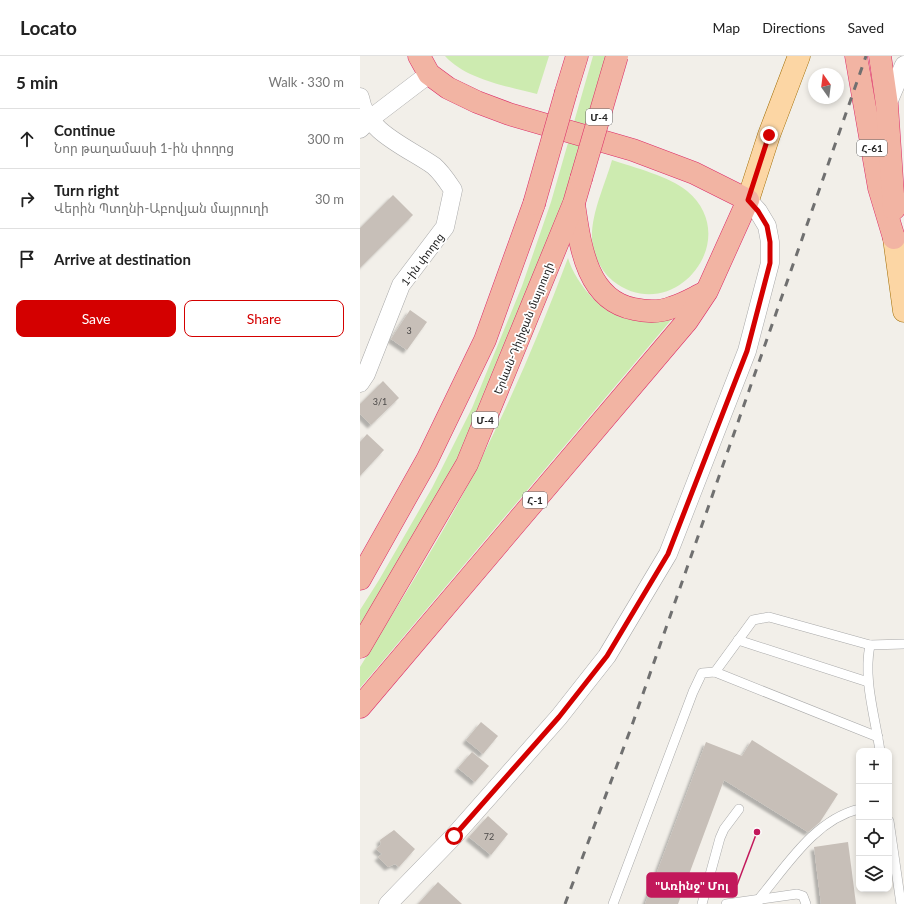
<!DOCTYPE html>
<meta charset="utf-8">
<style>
body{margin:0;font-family:Lato,"Noto Sans Armenian",sans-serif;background:#f2f2f2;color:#222}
.controls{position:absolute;right:12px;bottom:12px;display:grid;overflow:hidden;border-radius:8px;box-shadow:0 2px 6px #0003}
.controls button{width:36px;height:36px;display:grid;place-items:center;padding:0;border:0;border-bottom:1px solid #e0e0e0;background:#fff;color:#222;font:20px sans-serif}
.compass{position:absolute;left:448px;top:12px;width:36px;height:36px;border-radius:50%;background:#fff;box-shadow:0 2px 6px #0003;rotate:346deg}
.stop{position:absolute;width:12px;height:12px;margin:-9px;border:3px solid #d40000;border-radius:50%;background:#fff}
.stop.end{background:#d40000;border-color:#fff;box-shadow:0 1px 4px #0008}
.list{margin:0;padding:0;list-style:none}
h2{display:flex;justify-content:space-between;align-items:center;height:52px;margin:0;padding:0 16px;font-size:17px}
h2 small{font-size:13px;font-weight:400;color:#767676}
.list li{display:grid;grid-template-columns:26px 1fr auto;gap:12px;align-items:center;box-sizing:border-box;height:60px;padding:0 16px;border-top:1px solid #e0e0e0}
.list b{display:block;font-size:15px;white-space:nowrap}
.list p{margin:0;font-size:13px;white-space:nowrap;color:#767676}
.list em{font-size:13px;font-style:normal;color:#767676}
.actions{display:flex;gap:8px;padding:12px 16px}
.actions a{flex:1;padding:9px 0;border:1px solid #d40000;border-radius:8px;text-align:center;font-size:14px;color:#d40000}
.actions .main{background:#d40000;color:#fff}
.icon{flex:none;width:22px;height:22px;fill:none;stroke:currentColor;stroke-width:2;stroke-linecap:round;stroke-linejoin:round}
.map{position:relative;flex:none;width:544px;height:848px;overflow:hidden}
header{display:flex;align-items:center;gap:24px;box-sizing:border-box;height:56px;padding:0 20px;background:#fff;border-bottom:1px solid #e0e0e0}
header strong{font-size:19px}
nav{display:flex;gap:22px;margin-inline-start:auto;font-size:14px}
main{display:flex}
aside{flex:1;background:#fff}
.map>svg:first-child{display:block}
.grass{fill:#cdebb0}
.building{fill:#c7bfb8;filter:url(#shadow)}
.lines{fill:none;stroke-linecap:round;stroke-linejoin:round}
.service-casing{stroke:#a9a9a9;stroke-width:10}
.minor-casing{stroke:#a9a9a9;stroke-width:19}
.primary-casing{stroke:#a06b00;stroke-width:23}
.trunk-casing{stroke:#dc2a67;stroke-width:23}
.service{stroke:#fff;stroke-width:9}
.minor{stroke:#fff;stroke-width:18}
.primary{stroke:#fcd6a4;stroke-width:22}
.trunk{stroke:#f2b4a3;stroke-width:22}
.rail{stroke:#707070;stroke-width:3;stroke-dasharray:8 8;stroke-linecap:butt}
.trunk-bridge-casing{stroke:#dc2a67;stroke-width:23;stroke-linecap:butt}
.trunk-bridge{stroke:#f2b4a3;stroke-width:22}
.route{stroke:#d40000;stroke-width:5}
.labels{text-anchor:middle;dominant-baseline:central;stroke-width:3.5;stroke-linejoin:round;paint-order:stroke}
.number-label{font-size:9px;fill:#4b4948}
.shield{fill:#fff;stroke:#646464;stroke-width:1}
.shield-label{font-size:10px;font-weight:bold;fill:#222}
.street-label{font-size:11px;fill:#222;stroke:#fff}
.leader{fill:none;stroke:#c2185b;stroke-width:1.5}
.callout-dot{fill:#c2185b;stroke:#fff;stroke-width:1.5}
.callout{fill:#c2185b;stroke:#c2185b;stroke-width:1.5}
.callout-label{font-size:12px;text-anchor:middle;font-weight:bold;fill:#fff}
</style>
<header>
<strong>Locato</strong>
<nav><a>Map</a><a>Directions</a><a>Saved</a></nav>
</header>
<main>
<aside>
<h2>5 min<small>Walk · 330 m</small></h2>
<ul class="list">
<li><svg class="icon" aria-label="ahead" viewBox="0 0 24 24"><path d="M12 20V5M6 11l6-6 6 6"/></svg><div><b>Continue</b><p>Նոր թաղամասի 1-ին փողոց</p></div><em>300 m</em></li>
<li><svg class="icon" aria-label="right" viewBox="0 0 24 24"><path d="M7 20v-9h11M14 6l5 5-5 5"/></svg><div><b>Turn right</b><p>Վերին Պտղնի-Աբովյան մայրուղի</p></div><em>30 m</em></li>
<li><svg class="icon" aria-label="arrive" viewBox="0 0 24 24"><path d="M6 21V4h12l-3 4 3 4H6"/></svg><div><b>Arrive at destination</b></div></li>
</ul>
<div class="actions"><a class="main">Save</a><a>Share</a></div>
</aside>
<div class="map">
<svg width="544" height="848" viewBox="0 0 544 848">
<defs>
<filter id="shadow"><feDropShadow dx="-3.5" dy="3.5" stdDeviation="1" flood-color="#0004"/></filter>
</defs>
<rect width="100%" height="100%" fill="#f2efe9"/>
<g class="grass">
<path d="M85,0H189L177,38C147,30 107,24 85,0Z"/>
<path d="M233,0H246L203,152L121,359L63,474L0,575V554L19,524L72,432L112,352L162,230L191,146Z"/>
<path d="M252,104C275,112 309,120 327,135C385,183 313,272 253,225C241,215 233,199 232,183C231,157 245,129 252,104Z"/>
<path d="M208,202C216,229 246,264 277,264C290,264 304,259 317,257L0,632V611C41,544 84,478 119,407C153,340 182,271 208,202Z"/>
</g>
<g class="building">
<path d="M33,139L53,159L0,212V172Z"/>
<path d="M50,254L67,266L47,294L31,283Z"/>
<path d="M23,325L39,342L11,369L0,358V348Z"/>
<path d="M7,378L24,394L0,420V386Z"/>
<path d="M121,666L138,680L123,698L106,684Z"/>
<path d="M392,684L478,738L460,766L448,776L364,724L318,848H285L346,686L382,700Z"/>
<path d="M112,696L129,710L115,726L98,712Z"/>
<path d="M128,760L148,778L131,799L109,781Z"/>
<path d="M34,774L55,793L39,811L35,808L28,811L18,801L22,798L16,793L21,788L20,784Z"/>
<path d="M488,786L496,848H461L454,791Z"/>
<path d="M78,826L102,848H58Z"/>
</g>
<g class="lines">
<defs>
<g id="service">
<path d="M378,584L508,626"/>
<path d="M510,589C503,624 515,660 520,695"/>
<path d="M355,616L393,564L409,561L510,589L544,588"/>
<path d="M529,765L541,848"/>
<path d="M253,848L333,636L342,617L355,616L518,681"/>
<path d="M342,848L360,782L364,773L379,753"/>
<path d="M366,848L437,838L443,840L446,848"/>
<path d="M398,848V844C426,811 454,764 499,753"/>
</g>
<g id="minor">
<path d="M0,41C5,76 49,92 74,110C82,117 87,125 93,134L85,171L41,229L6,318L0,327"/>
<path d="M527,49L544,9"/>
<path d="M0,73L10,63L69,18"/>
<path d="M28,848L94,780L199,661L247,600L308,498L387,295L410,207V186L407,170L398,155L388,144"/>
</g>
<g id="primary">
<path d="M388,144L409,79L439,0"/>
<path d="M534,182L544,255"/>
</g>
<g id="trunk">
<path d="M496,0L519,132L534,182"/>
<path d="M520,0L527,49L534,153"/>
<path d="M206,36L217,0"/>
<path d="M214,148C220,188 226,244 274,253C287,256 301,256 313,251C324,248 335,241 346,236"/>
<path d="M0,523L67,404L125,284L174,148"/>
<path d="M0,591L107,408L214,147L221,123"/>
<path d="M0,651L327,265L347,235L388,144L334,117L273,94L149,58L117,46L88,32L69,18L59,0"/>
</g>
</defs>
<use href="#service" class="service-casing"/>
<use href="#minor" class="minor-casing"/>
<use href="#primary" class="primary-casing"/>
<use href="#trunk" class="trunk-casing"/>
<use href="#service" class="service"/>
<use href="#minor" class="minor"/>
<use href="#primary" class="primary"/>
<use href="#trunk" class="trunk"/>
<path class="rail" d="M205,848L271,672L506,0"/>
<defs>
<g id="trunk-bridge">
<path d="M221,123L257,0"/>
<path d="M174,148L206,36"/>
</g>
</defs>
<use href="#trunk-bridge" class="trunk-bridge-casing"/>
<use href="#trunk-bridge" class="trunk-bridge"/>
</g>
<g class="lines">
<path class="route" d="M94,780L199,661L247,600L308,498L387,295L410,207V186L407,170L398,155L388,144L409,79"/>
</g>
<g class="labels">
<g class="number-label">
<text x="49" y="274">3</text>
<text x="20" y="345">3/1</text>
<text x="129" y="780">72</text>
</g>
<g class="shield">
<rect x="226" y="53" width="26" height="16" rx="3"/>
<rect x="497" y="84" width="30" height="16" rx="3"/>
<rect x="112" y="356" width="26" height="16" rx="3"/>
<rect x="163" y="436" width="24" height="16" rx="3"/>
</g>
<g class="shield-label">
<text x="239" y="61">Մ-4</text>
<text x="512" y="92">Հ-61</text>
<text x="125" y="364">Մ-4</text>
<text x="175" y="444">Հ-1</text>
</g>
<g class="street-label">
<text transform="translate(62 203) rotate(-53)">1-ին փողոց</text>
<text transform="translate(163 272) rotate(-68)">Երևան-Դիլիջան մայրուղի</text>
</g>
</g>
<path class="leader" d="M397 776L377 829"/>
<circle class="callout-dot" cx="397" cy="776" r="4"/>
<rect class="callout" x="287" y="817" width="90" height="24" rx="4"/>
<g class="callout-label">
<text x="332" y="834">"Առինջ" Մոլ</text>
</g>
</svg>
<div class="controls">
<button>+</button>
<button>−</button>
<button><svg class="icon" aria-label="locate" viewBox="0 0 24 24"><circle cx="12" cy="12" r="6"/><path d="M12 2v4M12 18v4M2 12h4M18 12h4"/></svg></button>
<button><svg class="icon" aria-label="layers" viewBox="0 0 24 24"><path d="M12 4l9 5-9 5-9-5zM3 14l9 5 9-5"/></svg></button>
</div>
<svg class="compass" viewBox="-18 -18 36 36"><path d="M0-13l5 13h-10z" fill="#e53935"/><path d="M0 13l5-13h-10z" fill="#767676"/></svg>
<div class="stop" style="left:94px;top:780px"></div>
<div class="stop end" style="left:409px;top:79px"></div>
</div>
</main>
